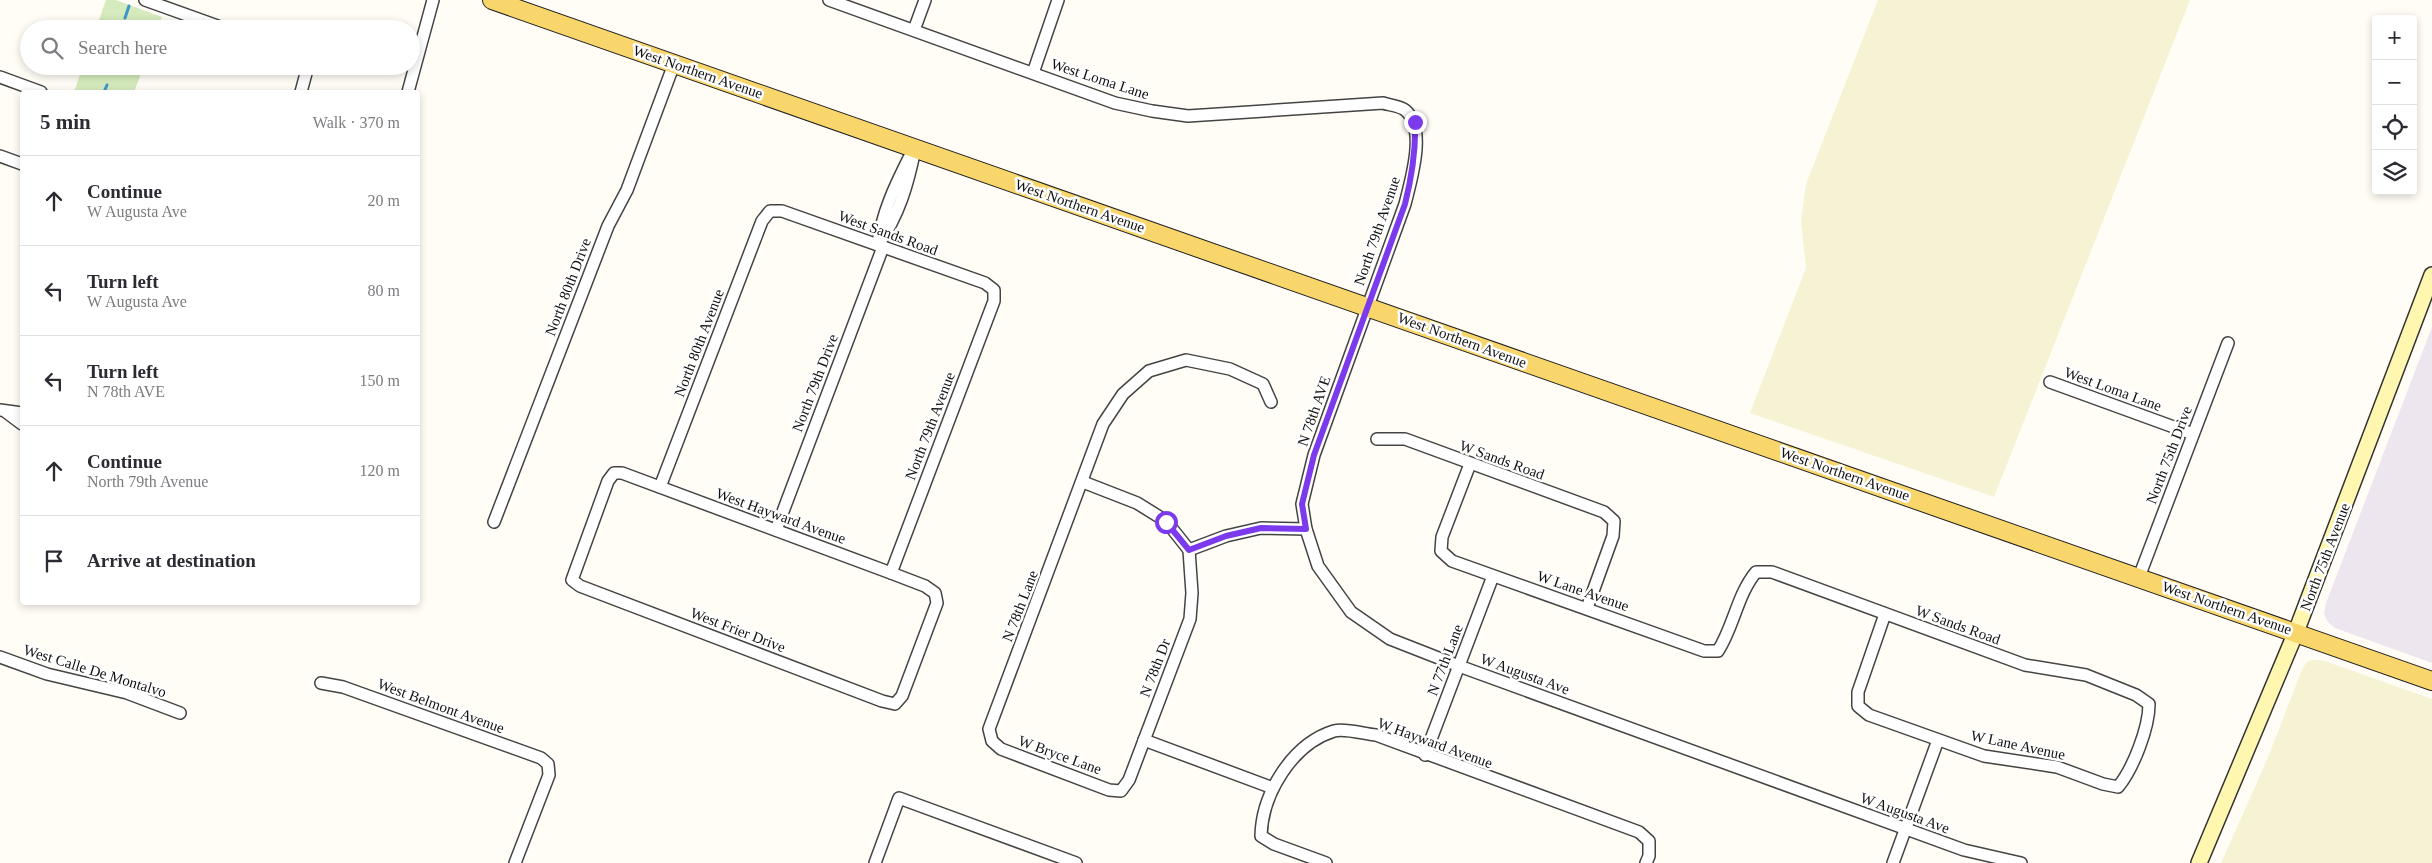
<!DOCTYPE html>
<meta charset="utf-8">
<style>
body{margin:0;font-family:"Times New Roman",serif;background:#f2f2f3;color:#2b2b33}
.controls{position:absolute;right:15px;top:15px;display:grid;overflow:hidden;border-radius:5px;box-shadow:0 2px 8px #0003}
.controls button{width:45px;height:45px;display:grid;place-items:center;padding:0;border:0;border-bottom:1px solid #e1e1e2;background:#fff;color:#2b2b33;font:25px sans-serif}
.stop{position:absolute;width:15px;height:15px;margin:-11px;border:4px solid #7c3aed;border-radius:50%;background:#fff}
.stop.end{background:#7c3aed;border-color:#fff;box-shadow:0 1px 5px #0008}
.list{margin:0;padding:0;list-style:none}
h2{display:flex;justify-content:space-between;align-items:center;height:65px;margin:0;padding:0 20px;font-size:21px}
h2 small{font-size:16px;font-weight:400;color:#7c7c81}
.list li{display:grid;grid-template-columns:32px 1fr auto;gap:15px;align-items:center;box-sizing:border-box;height:90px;padding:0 20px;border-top:1px solid #e1e1e2}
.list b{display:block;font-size:19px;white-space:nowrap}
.list p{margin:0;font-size:16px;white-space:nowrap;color:#7c7c81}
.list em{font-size:16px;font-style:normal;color:#7c7c81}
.icon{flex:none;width:28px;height:28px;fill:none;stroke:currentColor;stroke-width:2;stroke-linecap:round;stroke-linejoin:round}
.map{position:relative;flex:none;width:2432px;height:863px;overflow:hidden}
.search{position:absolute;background:#fff;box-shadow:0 2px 8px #0003;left:20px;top:20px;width:400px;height:55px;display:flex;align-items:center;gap:12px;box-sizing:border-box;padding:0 18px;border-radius:28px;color:#7c7c81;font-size:19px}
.panel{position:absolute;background:#fff;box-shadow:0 2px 8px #0003;left:20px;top:90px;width:400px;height:515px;border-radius:5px}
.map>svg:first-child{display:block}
.industrial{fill:#eee6ef}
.farmland{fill:#f6f3d4}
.green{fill:#d5ebbd}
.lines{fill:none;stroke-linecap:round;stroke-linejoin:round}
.stream{stroke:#3f96cf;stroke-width:3}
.minor-casing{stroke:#444;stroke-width:14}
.secondary-casing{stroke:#333;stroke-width:18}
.primary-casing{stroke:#222;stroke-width:20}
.minor{stroke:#fff;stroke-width:11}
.secondary{stroke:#fff6b0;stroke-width:15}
.primary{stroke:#f9d66b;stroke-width:18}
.route{stroke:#7c3aed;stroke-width:6}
.labels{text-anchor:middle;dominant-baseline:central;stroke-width:5;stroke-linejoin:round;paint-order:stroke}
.street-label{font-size:15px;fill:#111;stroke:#fff}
</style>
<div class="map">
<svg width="2432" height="863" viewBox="0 0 2432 863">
<rect width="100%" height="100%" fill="#fffdf5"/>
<path class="industrial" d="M2432,327V663L2335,628L2328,622L2324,614L2326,603Z"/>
<g class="farmland">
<path d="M1878,0H2190L1994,497L1750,413L1806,268L1801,221L1806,184Z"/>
<path d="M2315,660H2322L2432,699V863H2221L2267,760L2303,667L2308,661Z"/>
</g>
<g class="green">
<path d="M106,0H116L162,17L157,29H96Z"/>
<path d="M83,66H144L134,92H74Z"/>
</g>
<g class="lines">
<g class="stream">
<path d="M125,18L129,6"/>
<path d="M104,92L107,85"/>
</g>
<defs>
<g id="minor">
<path d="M145,0L226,29"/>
<path d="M829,0L1115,103L1152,111L1188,116L1383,103C1389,105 1400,106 1405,110C1427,128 1411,180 1405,204L1314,455L1302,504L1306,529L1318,566L1351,612L1390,639L1459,666L1964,850L2021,863"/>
<path d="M914,30L925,0"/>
<path d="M1033,73L1058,0"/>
<path d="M0,77L41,92"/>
<path d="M301,92L308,66"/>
<path d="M408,92L433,0"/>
<path d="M0,156L22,164"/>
<path d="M878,244C882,213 895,186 909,158"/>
<path d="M878,245C899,215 908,184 915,149"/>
<path d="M2050,382L2193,434"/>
<path d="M0,410L22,413"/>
<path d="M6,412L22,424"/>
<path d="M1377,439H1405L1604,512L1614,521L1613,536L1587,608"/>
<path d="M1470,464L1442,537L1441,551L1452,561L1704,651H1718C1734,626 1737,595 1756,572H1772L2025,665L2086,675L2136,695L2149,704C2149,728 2133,769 2118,787L2103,784L2057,767L1984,756L1869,715L1858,706V692L1885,614"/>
<path d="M614,473H622L891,573L925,586L935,593L937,603L902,696L895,704L882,701L580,586L572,580L608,481Z"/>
<path d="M1083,482L1137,503L1166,521L1189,550"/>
<path d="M660,487L762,221L770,211H782L985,283L994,290V301L891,573"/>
<path d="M494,522L608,226L627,190L674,64"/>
<path d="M776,530L883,247"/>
<path d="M1189,550L1192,593L1190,619L1129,780L1121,791L1109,790L1001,749L992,741L989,729L1103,424L1123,394L1149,371L1186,360L1230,369L1263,384L1271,402"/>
<path d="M1189,550L1226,536L1261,528L1306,529"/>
<path d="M2139,577L2228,343"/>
<path d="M0,657L47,674L127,693L180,713"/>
<path d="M321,683L343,687L541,758L548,764L549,775L515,863"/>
<path d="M1144,740L1273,788"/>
<path d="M1425,755L1493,576"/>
<path d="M875,863L899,798L1076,863"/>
<path d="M1326,863L1274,844L1261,836C1262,794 1292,744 1334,731C1345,728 1364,734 1376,735L1639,832L1649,841V856L1646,863"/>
<path d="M1893,863L1938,740"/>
</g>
<path id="secondary" d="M2199,863L2296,632L2432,275"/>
<path id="primary" d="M492,0L2432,681"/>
</defs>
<use href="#minor" class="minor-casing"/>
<use href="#secondary" class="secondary-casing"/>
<use href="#primary" class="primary-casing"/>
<use href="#minor" class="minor"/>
<use href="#secondary" class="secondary"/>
<use href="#primary" class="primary"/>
</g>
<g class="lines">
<path class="route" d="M1166,522L1189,550L1226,536L1261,528L1306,529L1302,504L1314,455L1405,204C1412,176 1416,150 1415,122"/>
</g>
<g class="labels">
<g class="street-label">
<text transform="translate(698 72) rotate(19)">West Northern Avenue</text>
<text transform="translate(1100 79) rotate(18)">West Loma Lane</text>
<text transform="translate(1080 206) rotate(19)">West Northern Avenue</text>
<text transform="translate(1377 231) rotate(-71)">North 79th Avenue</text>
<text transform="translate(888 233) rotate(20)">West Sands Road</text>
<text transform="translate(568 287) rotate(-69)">North 80th Drive</text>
<text transform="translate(1462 340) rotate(20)">West Northern Avenue</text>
<text transform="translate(699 343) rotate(-69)">North 80th Avenue</text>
<text transform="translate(815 383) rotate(-69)">North 79th Drive</text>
<text transform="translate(2113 389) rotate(20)">West Loma Lane</text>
<text transform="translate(1314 411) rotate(-71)">N 78th AVE</text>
<text transform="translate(930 426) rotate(-69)">North 79th Avenue</text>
<text transform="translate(2169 455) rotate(-69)">North 75th Drive</text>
<text transform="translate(1502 460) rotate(20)">W Sands Road</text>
<text transform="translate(1845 474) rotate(19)">West Northern Avenue</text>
<text transform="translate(781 516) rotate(20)">West Hayward Avenue</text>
<text transform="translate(2325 557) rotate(-69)">North 75th Avenue</text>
<text transform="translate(1583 591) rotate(19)">W Lane Avenue</text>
<text transform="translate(1020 606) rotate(-69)">N 78th Lane</text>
<text transform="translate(2227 608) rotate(19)">West Northern Avenue</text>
<text transform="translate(1958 625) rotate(20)">W Sands Road</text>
<text transform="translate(738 630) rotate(21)">West Frier Drive</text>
<text transform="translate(1445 660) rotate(-69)">N 77th Lane</text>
<text transform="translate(1155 668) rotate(-69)">N 78th Dr</text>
<text transform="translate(95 671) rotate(17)">West Calle De Montalvo</text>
<text transform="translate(1525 674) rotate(20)">W Augusta Ave</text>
<text transform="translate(441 706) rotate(20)">West Belmont Avenue</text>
<text transform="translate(1435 743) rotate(20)">W Hayward Avenue</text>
<text transform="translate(2018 745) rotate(12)">W Lane Avenue</text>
<text transform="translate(1060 755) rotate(20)">W Bryce Lane</text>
<text transform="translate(1905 813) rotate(20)">W Augusta Ave</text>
</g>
</g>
</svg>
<div class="controls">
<button>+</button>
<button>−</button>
<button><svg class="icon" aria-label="locate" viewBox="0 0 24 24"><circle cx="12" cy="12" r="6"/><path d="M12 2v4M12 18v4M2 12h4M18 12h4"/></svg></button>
<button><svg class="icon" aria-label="layers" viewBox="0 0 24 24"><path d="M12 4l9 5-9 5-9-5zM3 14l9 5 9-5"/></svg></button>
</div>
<div class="stop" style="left:1166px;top:522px"></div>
<div class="stop end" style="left:1415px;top:122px"></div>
<div class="search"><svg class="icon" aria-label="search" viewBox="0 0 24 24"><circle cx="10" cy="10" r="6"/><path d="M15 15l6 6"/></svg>Search here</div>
<section class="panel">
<h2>5 min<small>Walk · 370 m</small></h2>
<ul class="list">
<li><svg class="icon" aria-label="ahead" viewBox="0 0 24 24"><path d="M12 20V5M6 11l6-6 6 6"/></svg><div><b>Continue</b><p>W Augusta Ave</p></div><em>20 m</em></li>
<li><svg class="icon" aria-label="left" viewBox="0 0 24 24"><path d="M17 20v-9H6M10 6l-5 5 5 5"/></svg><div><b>Turn left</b><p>W Augusta Ave</p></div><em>80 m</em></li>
<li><svg class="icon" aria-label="left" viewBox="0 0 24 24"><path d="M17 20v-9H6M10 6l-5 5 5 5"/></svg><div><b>Turn left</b><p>N 78th AVE</p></div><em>150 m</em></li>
<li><svg class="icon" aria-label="ahead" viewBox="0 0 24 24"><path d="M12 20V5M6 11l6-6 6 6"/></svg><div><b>Continue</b><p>North 79th Avenue</p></div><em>120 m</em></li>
<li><svg class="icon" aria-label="arrive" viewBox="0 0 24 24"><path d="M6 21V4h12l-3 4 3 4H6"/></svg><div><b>Arrive at destination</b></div></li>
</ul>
</section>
</div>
